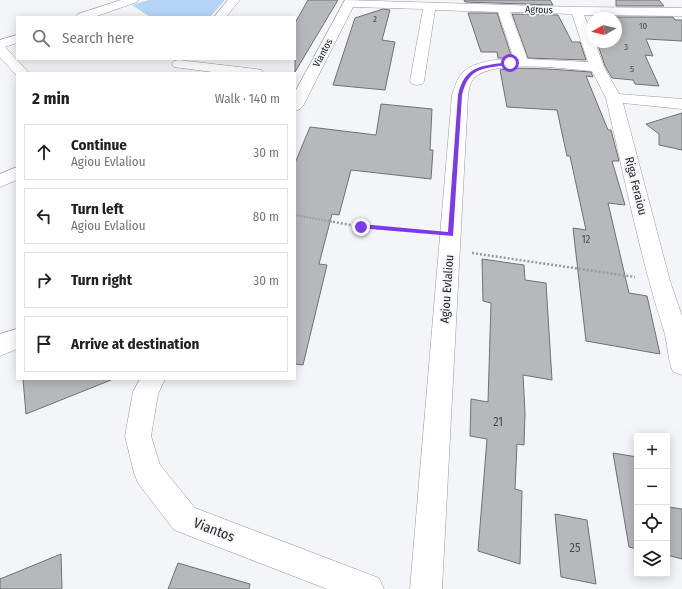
<!DOCTYPE html>
<meta charset="utf-8">
<style>
body{margin:0;font-family:"Fira Sans Condensed",sans-serif;background:#f6f6f6;color:#202124}
.controls{position:absolute;right:12px;bottom:12px;display:grid;overflow:hidden;border-radius:0px;box-shadow:0 2px 10px #0003}
.controls button{width:36px;height:36px;display:grid;place-items:center;padding:0;border:0;border-bottom:1px solid #e0e0e0;background:#fff;color:#202124;font:20px sans-serif}
.compass{position:absolute;left:586px;top:12px;width:36px;height:36px;border-radius:50%;background:#fff;box-shadow:0 2px 10px #0003;rotate:262deg}
.stop{position:absolute;width:12px;height:12px;margin:-9px;border:3px solid #7c3aed;border-radius:50%;background:#fff}
.stop.end{background:#7c3aed;border-color:#fff;box-shadow:0 1px 4px #0008}
.list{margin:0;padding:0;list-style:none}
h2{display:flex;justify-content:space-between;align-items:center;height:52px;margin:0;padding:0 16px;font-size:17px}
h2 small{font-size:13px;font-weight:400;color:#757577}
.list li{display:grid;grid-template-columns:26px 1fr auto;gap:12px;align-items:center;box-sizing:border-box;height:56px;margin:0 8px 8px;padding:0 8px;border:1px solid #e0e0e0;border-radius:0px}
.list b{display:block;font-size:15px;white-space:nowrap}
.list p{margin:0;font-size:13px;white-space:nowrap;color:#757577}
.list em{font-size:13px;font-style:normal;color:#757577}
.icon{flex:none;width:22px;height:22px;fill:none;stroke:currentColor;stroke-width:2;stroke-linecap:round;stroke-linejoin:round}
.map{position:relative;flex:none;width:682px;height:589px;overflow:hidden}
.search{position:absolute;background:#fff;box-shadow:0 2px 10px #0003;left:16px;top:16px;width:280px;height:44px;display:flex;align-items:center;gap:10px;box-sizing:border-box;padding:0 14px;border-radius:0px;color:#757577;font-size:15px}
.panel{position:absolute;background:#fff;box-shadow:0 2px 10px #0003;left:16px;top:72px;width:280px;height:308px;border-radius:0px}
.map>svg:first-child{display:block}
.green{fill:#b6d4f6}
.building{fill:#b6b8bb;stroke:#6f7173}
.lines{fill:none;stroke-linecap:round;stroke-linejoin:round}
.minor-casing{stroke:#97999b;stroke-width:1}
.path-far1{stroke:#989a9c;stroke-width:2;stroke-dasharray:1.5 1.5;stroke-linecap:butt}
.path{stroke:#989a9c;stroke-width:2.5;stroke-dasharray:2 2;stroke-linecap:butt}
.minor{fill:#fff;fill-rule:evenodd}
.route{fill:#7c3aed}
.labels{text-anchor:middle;dominant-baseline:central;stroke-width:3.5;stroke-linejoin:round;paint-order:stroke}
.far-number-label{font-size:9px;fill:#4a4b4d}
.far-street-label{font-size:10px;fill:#262728;stroke:#f3f5f8}
.number-label{font-size:10px;fill:#4a4b4d}
.street-label{font-size:12px;fill:#262728;stroke:#f3f5f8}
.near-number-label{font-size:12px;fill:#4a4b4d}
.near-street-label{font-size:14px;fill:#262728;stroke:#f3f5f8}
</style>
<div class="map">
<svg width="682" height="589" viewBox="0 0 682 589">
<rect width="100%" height="100%" fill="#f3f5f8"/>
<path class="green" d="M149,0H224V1L210,17H150L132,5Z"/>
<g class="building">
<path d="M308,0H338L295,72V23Z"/>
<path d="M464,0H550L553,5L465,2Z"/>
<path d="M616,0H659L664,6H616Z"/>
<path d="M383,9L390,10L382,40L395,42L385,90L333,85L355,18Z"/>
<path d="M468,13H497L512,58H498L497,52H481Z"/>
<path d="M512,14L558,15L572,42H580L586,60L528,58Z"/>
<path d="M616,17H673L675,20H682V41L646,39L653,56L645,55L659,86L635,84L633,80L612,78L605,66L597,42H616Z"/>
<path d="M513,68L548,69L591,72L593,77L586,76L608,130H611L619,161H612L625,205L608,203L629,293L647,296L660,354L586,341L573,228L586,230L570,156H567L557,110L507,107L500,70Z"/>
<path d="M381,104L432,109L430,150H433L431,179L351,170L339,215L332,214L319,264L327,265L303,365L295,364V163L310,127L376,135Z"/>
<path d="M682,113V150L659,145V134L646,124Z"/>
<path d="M482,259L524,265L525,280L546,283L552,380L523,375L525,413L524,445L517,444L515,489L522,491L520,564L478,551L487,439L470,436L471,399L488,402L491,303L483,301Z"/>
<path d="M23,379H110L111,380L26,414Z"/>
<path d="M613,453L637,457V549L629,547Z"/>
<path d="M667,496L669,507L682,509V559L667,555Z"/>
<path d="M555,514L587,520L596,584L561,577Z"/>
<path d="M61,554L62,589H0V579Z"/>
<path d="M178,563L250,584L249,589H168Z"/>
</g>
<g class="lines">
<defs>
<g id="minor">
<path d="M121,0H139L137,2L94,17H76L78,14Z"/>
<path d="M228,0H240L226,17H214Z"/>
<path d="M345,0L577,7L682,8V16L584,15L592,35V42H595L604,67L619,94L682,99V109L623,103L670,281L682,316V375L673,372C667,358 668,342 663,328C639,253 624,175 606,98L592,71C566,69 493,59 474,78C470,82 469,90 468,95L442,589H410L452,95C455,87 457,78 463,72C475,61 498,59 514,59L498,12L435,10L424,81L422,84L417,85L412,84L410,81L423,9L353,7L303,106L300,109L295,111V92ZM510,12L572,14L588,62L527,59Z"/>
<path d="M17,35V43L5,47L29,73H17V76L0,57V40Z"/>
<path d="M179,60L256,69L261,70L263,73H220L174,67L172,64L174,61Z"/>
<path d="M17,167V180L0,187V174Z"/>
<path d="M17,329V349L0,356V334Z"/>
<path d="M140,379H165L158,394L151,436L160,465L195,508L379,578L384,589H327L174,530L138,483L134,473L125,436L133,392Z"/>
</g>
</defs>
<use href="#minor" class="minor-casing"/>
<path class="path-far1" d="M295,215L334,222"/>
<g class="path">
<path d="M329,221L361,227L428,232"/>
<path d="M472,253L635,277"/>
</g>
<use href="#minor" class="minor"/>
</g>
<path class="route" d="M510,62L511,64C486,69 469,65 462,95L453,236L359,228V225L361,224L448,232L458,95C465,64 483,66 510,62Z"/>
<g class="labels">
<g class="far-number-label">
<text x="375" y="19">2</text>
<text x="643" y="26">10</text>
<text x="626" y="47">3</text>
<text x="632" y="69">5</text>
</g>
<g class="far-street-label">
<text transform="translate(539 10) rotate(2)">Agrous</text>
<text transform="translate(323 53) rotate(-62)">Viantos</text>
</g>
<g class="number-label">
<text x="586" y="240">12</text>
</g>
<g class="street-label">
<text transform="translate(636 186) rotate(76)">Riga Feraiou</text>
<text transform="translate(447 289) rotate(-86)">Agiou Evlaliou</text>
</g>
<g class="near-number-label">
<text x="498" y="422">21</text>
<text x="575" y="548">25</text>
</g>
<g class="near-street-label">
<text transform="translate(214 530) rotate(21)">Viantos</text>
</g>
</g>
</svg>
<div class="controls">
<button>+</button>
<button>−</button>
<button><svg class="icon" aria-label="locate" viewBox="0 0 24 24"><circle cx="12" cy="12" r="6"/><path d="M12 2v4M12 18v4M2 12h4M18 12h4"/></svg></button>
<button><svg class="icon" aria-label="layers" viewBox="0 0 24 24"><path d="M12 4l9 5-9 5-9-5zM3 14l9 5 9-5"/></svg></button>
</div>
<svg class="compass" viewBox="-18 -18 36 36"><path d="M0-13l5 13h-10z" fill="#e53935"/><path d="M0 13l5-13h-10z" fill="#757577"/></svg>
<div class="stop" style="left:510px;top:63px"></div>
<div class="stop end" style="left:361px;top:227px"></div>
<div class="search"><svg class="icon" aria-label="search" viewBox="0 0 24 24"><circle cx="10" cy="10" r="6"/><path d="M15 15l6 6"/></svg>Search here</div>
<section class="panel">
<h2>2 min<small>Walk · 140 m</small></h2>
<ul class="list">
<li><svg class="icon" aria-label="ahead" viewBox="0 0 24 24"><path d="M12 20V5M6 11l6-6 6 6"/></svg><div><b>Continue</b><p>Agiou Evlaliou</p></div><em>30 m</em></li>
<li><svg class="icon" aria-label="left" viewBox="0 0 24 24"><path d="M17 20v-9H6M10 6l-5 5 5 5"/></svg><div><b>Turn left</b><p>Agiou Evlaliou</p></div><em>80 m</em></li>
<li><svg class="icon" aria-label="right" viewBox="0 0 24 24"><path d="M7 20v-9h11M14 6l5 5-5 5"/></svg><div><b>Turn right</b></div><em>30 m</em></li>
<li><svg class="icon" aria-label="arrive" viewBox="0 0 24 24"><path d="M6 21V4h12l-3 4 3 4H6"/></svg><div><b>Arrive at destination</b></div></li>
</ul>
</section>
</div>
